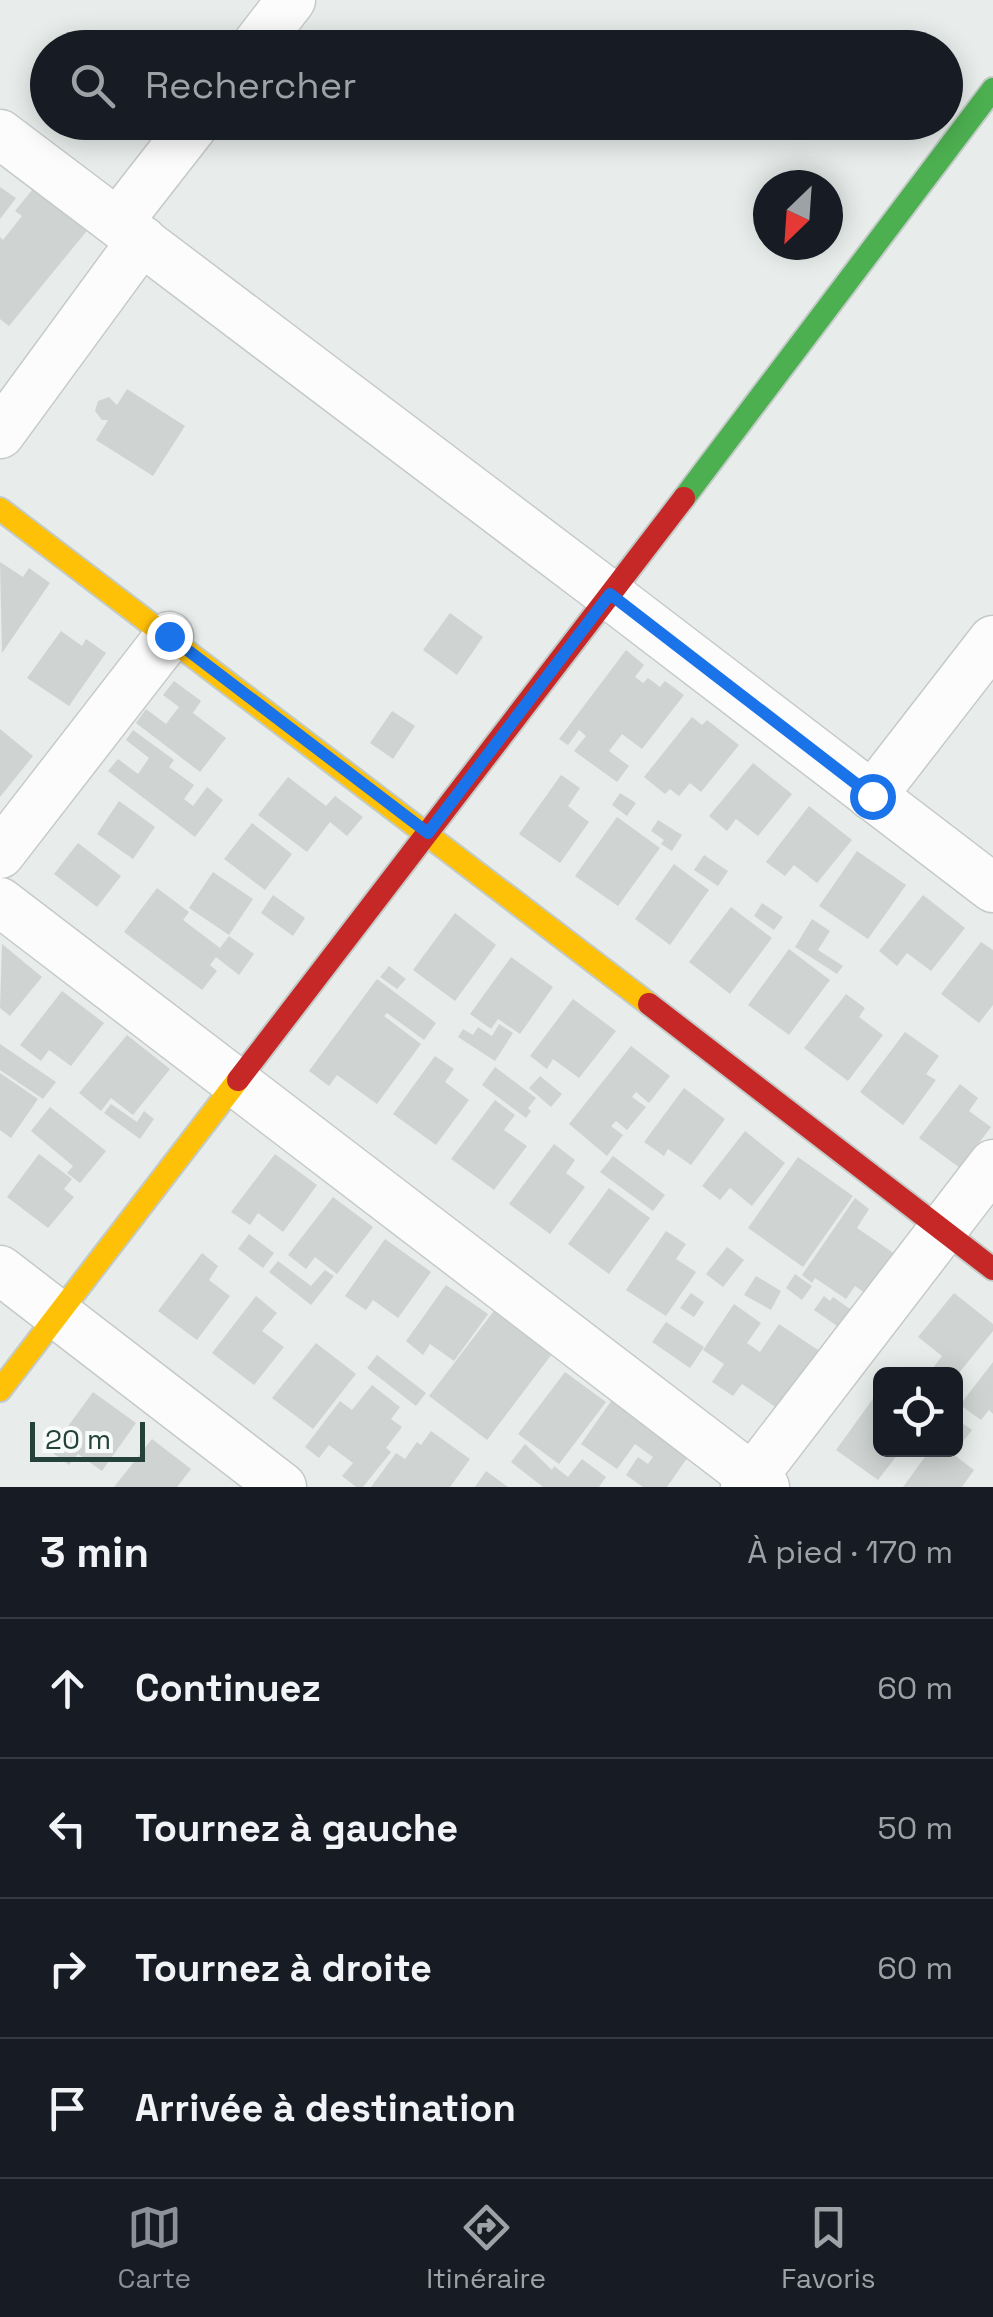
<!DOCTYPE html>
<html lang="fr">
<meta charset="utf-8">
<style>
body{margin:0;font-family:"Space Grotesk",sans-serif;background:#242831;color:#f1f3f6}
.controls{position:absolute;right:30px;bottom:30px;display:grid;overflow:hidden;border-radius:15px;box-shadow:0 5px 25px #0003}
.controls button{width:90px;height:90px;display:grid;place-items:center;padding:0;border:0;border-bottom:2px solid #363941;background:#171b24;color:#f1f3f6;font:50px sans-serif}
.compass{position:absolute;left:753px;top:170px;width:90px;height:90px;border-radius:50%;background:#171b24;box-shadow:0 5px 25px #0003;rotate:205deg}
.scale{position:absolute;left:30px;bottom:25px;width:115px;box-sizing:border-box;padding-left:10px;border:5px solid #24423a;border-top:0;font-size:28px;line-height:35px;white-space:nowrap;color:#24423a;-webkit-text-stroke:8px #f7fbf9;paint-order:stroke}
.stop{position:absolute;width:30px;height:30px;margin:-22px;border:8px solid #1a73e8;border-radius:50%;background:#fff}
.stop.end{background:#1a73e8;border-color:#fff;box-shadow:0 2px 10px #0008}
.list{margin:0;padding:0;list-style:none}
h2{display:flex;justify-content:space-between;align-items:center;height:130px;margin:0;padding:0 40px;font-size:42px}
h2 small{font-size:32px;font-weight:400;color:#9ea1a6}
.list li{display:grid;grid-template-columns:65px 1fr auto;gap:30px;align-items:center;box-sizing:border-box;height:140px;padding:0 40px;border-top:2px solid #363941}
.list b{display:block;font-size:38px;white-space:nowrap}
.list em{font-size:32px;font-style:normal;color:#9ea1a6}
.icon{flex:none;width:55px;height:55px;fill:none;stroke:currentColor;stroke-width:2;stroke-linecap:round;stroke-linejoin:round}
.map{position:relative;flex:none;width:993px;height:1487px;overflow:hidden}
.search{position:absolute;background:#171b24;box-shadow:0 5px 25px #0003;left:30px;right:30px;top:30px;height:110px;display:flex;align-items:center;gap:25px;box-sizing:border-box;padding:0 35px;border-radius:55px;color:#9ea1a6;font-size:38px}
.sheet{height:690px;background:#171b24}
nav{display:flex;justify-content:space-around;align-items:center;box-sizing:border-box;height:140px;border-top:2px solid #363941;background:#171b24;font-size:28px;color:#9ea1a6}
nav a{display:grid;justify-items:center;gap:5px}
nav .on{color:#8c9099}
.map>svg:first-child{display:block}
.building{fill:#cfd4d2}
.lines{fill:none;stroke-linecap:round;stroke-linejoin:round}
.street-casing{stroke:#c5cac8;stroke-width:51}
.fast-casing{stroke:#c3cbc8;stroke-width:26}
.slow-casing{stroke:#c3cbc8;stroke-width:26}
.jam-casing{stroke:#c3cbc8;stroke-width:26}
.street{stroke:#fcfcfc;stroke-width:48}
.fast{stroke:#4caf50;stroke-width:22}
.slow{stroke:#ffc107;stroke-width:22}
.jam{stroke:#c62828;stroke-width:22}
.route{stroke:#1a73e8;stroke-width:12}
</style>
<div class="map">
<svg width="993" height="1487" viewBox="0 0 993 1487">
<rect width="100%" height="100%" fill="#e8edeb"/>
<g class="building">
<path d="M37,184L90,227L9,326L0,319V237L3,240L22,216L15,211Z"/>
<path d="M0,187L16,198L0,219Z"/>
<path d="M127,389L185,426L153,476L96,440L108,420H102L95,411L98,401L109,397L117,405Z"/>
<path d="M0,562L23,577L29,568L50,583L2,653Z"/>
<path d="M450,613L483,637L457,675L423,650Z"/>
<path d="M61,631L82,646L86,639L106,653L69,706L27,678Z"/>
<path d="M626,650L644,665L635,677L643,683L648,678L660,687L665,681L684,695L642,749L622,734L609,751L629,766L617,782L574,751L586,736L579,730L568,745L559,739Z"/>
<path d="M174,681L201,701L193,713L226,738L200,772L136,723L146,709L166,724L179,707L163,695Z"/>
<path d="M392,711L415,726L393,759L370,743Z"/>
<path d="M692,717L702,725L707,720L739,745L701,792L690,783L679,796L670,789L665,794L644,777Z"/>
<path d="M0,729L33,756L0,797Z"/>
<path d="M133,730L174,760L169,767L194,785L184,799L193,806L207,787L223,800L195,837L108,771L118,759L138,774L149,758L126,740Z"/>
<path d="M753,763L792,794L758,836L736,819L727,831L709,816Z"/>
<path d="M561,775L580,788L568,806L589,822L560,863L519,834Z"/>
<path d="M288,777L326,806L335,796L363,817L347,836L330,822L307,852L258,815Z"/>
<path d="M620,793L636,803L627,816L612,805Z"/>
<path d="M119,801L155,827L133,859L97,834Z"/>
<path d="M809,806L852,840L817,883L794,865L785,876L766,862Z"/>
<path d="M617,817L660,848L618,906L575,876Z"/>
<path d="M658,820L682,835L672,851L661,844L664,840L651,831Z"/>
<path d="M252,823L292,854L265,890L224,859Z"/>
<path d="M78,843L121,876L97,907L54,874Z"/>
<path d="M857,851L906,885L868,939L819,906Z"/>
<path d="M704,855L728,871L718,886L694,870Z"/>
<path d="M674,864L709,890L670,945L635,919Z"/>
<path d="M213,872L253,899L229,935L189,908Z"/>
<path d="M157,888L189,912L183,920L220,948L229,936L254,954L239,975L216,957L210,965L217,971L202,990L124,932Z"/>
<path d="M273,895L305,918L293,936L261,913Z"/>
<path d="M923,895L965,928L931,971L907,953L897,966L879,951Z"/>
<path d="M762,903L783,917L774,930L754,916Z"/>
<path d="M731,907L772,938L730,994L689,962Z"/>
<path d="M455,913L496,945L455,1001L413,970Z"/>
<path d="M812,919L830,931L818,950L843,966L837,974L795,947Z"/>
<path d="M981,942L993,950V1005L979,1023L941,994Z"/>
<path d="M2,944L42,977L10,1016L0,1008Z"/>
<path d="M789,949L830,980L789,1035L748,1005Z"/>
<path d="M511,957L553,987L520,1034L498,1019L491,1029L470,1014Z"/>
<path d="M389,966L406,979L397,989L380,977Z"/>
<path d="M377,979L436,1023L424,1040L387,1013L384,1016L421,1044L377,1104L337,1075L329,1086L309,1071Z"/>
<path d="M62,991L104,1023L71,1066L49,1050L41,1061L20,1045Z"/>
<path d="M846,994L865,1008L859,1017L883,1035L848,1081L804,1048Z"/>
<path d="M573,999L616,1031L579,1078L553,1059L547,1069L530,1056Z"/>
<path d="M499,1024L513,1033L495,1061L458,1037L463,1029L473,1035L478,1027L492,1036Z"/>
<path d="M905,1032L939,1056L926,1074L936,1080L903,1125L860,1092Z"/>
<path d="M127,1035L170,1069L133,1115L111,1098L101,1111L79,1093Z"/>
<path d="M0,1044L56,1082L43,1099L0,1070Z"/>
<path d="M631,1046L670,1076L649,1103L636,1092L632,1097L646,1107L627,1130L616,1121L611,1126L623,1135L607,1156L569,1124Z"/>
<path d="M435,1056L454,1069L445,1082L469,1100L436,1145L393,1114Z"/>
<path d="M495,1067L536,1098L528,1108L531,1111L526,1118L482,1085Z"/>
<path d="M0,1073L38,1099L11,1138L0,1130Z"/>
<path d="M540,1076L562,1094L551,1107L529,1088Z"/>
<path d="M960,1084L978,1098L969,1111L991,1127L960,1168L919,1138Z"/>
<path d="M684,1088L725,1119L691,1165L668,1149L664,1156L644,1142Z"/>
<path d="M495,1100L515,1115L504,1130L527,1146L494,1190L451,1159Z"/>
<path d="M111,1104L137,1122L144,1111L154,1119L140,1139L104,1113Z"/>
<path d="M50,1107L106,1151L80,1183L67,1173L73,1166L31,1131Z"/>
<path d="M745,1131L785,1163L752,1206L730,1188L720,1200L702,1186Z"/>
<path d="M554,1144L575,1160L566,1173L585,1187L550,1234L509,1204Z"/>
<path d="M39,1154L72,1179L64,1189L74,1197L48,1228L7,1197Z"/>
<path d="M275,1154L317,1185L283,1232L258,1213L250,1225L231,1212Z"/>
<path d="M613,1156L665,1195L653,1211L600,1172Z"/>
<path d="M798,1157L853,1196L803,1267L748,1228Z"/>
<path d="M609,1188L650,1218L609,1274L568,1244Z"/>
<path d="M333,1197L373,1227L337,1274L315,1257L306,1269L288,1255Z"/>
<path d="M855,1198L869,1209L857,1228L895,1254L868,1295L855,1286L846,1299L815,1278L812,1283L802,1275Z"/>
<path d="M666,1231L686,1244L676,1259L696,1272L666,1316L626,1290Z"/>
<path d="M249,1234L274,1253L263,1268L238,1249Z"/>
<path d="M385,1239L431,1272L398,1318L373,1300L366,1310L345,1296Z"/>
<path d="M727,1247L744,1260L723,1287L706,1274Z"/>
<path d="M202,1253L218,1266L209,1280L230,1296L197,1340L158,1311Z"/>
<path d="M278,1261L311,1286L325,1270L334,1276L311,1305L269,1272Z"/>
<path d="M795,1274L812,1286L802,1300L786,1288Z"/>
<path d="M756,1276L781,1291L771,1310L744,1295Z"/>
<path d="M446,1285L488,1314L454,1361L430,1344L423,1355L406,1341Z"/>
<path d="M691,1293L704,1302L694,1317L680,1308Z"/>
<path d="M954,1293L993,1324V1331L958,1374H942L933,1368L942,1356L918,1337Z"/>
<path d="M256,1296L277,1313L262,1331L284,1347L254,1385L212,1353Z"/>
<path d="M824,1296L830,1301L833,1297L853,1311L840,1328L814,1310Z"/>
<path d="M500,1303L512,1324L552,1354L487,1440L429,1396Z"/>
<path d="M734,1304L761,1323L747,1343L760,1352L779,1324L824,1354L784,1413L742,1384L733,1396L712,1382L724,1364L703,1350Z"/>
<path d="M666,1322L704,1347L690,1368L652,1342Z"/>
<path d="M316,1343L356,1374L313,1429L272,1398Z"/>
<path d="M377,1355L426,1393L416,1406L367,1368Z"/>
<path d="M993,1362V1414L989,1410L981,1420L960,1405Z"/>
<path d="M565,1372L606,1402L559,1464L518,1434Z"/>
<path d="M372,1385L400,1407L391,1419L402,1427L386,1448L391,1452L363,1487H356L342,1476L353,1463L329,1445L319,1458L305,1447L340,1401L352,1410Z"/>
<path d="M621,1387L692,1451L667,1487H643L626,1475L638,1457L648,1464L653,1457L635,1444L617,1469L581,1444Z"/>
<path d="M880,1389V1450H901L878,1480L836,1450Z"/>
<path d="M93,1392L136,1423L102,1471L78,1454L69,1465L50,1451Z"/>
<path d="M956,1419L972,1430L953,1454L974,1470L962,1487H903L930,1450H956Z"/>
<path d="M431,1431L470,1459L450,1487H371L396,1453L405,1459L417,1442L421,1445Z"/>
<path d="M152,1439L191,1469L177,1487H114Z"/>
<path d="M525,1444L552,1470L554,1466L568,1477L582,1459L606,1477L599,1487H543L511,1462Z"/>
<path d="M486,1471L508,1487H475Z"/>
</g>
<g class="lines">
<defs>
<g id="street">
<path d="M254,48L291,0"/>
<path d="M0,134L610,595L993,888"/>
<path d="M118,222L196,122"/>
<path d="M0,434L142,240"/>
<path d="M872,796L993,640"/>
<path d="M0,854L169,636"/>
<path d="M0,902L765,1487"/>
<path d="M0,1270L282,1487"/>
<path d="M745,1487L993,1164"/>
</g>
<path id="fast" d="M684,498L993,89"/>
<g id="slow">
<path d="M0,509L649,1004"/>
<path d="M0,1390L238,1080"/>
</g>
<g id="jam">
<path d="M649,1004L993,1269"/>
<path d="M238,1080L684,498"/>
</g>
</defs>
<use href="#street" class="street-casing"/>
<use href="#fast" class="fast-casing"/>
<use href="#slow" class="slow-casing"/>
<use href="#jam" class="jam-casing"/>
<use href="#street" class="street"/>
<use href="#fast" class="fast"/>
<use href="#slow" class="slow"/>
<use href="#jam" class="jam"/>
</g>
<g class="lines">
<path class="route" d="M169,636L428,833L610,594L872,796"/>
</g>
</svg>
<div class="controls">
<button><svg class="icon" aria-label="locate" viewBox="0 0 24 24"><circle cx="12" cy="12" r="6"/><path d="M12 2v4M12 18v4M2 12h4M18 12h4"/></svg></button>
</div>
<svg class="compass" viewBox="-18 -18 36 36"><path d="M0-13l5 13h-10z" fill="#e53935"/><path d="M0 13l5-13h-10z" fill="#9ea1a6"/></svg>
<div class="scale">20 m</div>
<div class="stop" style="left:872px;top:796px"></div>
<div class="stop end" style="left:169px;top:636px"></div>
<div class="search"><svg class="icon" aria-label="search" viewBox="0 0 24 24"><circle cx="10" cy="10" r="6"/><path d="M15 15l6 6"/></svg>Rechercher</div>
</div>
<section class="sheet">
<h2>3 min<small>À pied · 170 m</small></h2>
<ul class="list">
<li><svg class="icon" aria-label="ahead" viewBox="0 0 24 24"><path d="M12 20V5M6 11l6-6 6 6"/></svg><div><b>Continuez</b></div><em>60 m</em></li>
<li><svg class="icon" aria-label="left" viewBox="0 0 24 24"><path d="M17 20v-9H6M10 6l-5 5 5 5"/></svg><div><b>Tournez à gauche</b></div><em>50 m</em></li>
<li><svg class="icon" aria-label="right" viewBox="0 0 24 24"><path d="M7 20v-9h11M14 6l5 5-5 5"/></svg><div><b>Tournez à droite</b></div><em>60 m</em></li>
<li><svg class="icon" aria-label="arrive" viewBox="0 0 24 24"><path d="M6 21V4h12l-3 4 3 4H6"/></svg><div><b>Arrivée à destination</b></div></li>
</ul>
</section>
<nav>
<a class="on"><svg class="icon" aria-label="map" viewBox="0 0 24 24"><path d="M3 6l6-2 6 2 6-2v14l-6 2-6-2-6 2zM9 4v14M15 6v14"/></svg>Carte</a>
<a><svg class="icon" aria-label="directions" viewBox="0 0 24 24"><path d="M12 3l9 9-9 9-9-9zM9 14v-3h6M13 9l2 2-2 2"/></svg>Itinéraire</a>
<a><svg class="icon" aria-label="saved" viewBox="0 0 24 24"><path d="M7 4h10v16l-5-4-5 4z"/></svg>Favoris</a>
</nav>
